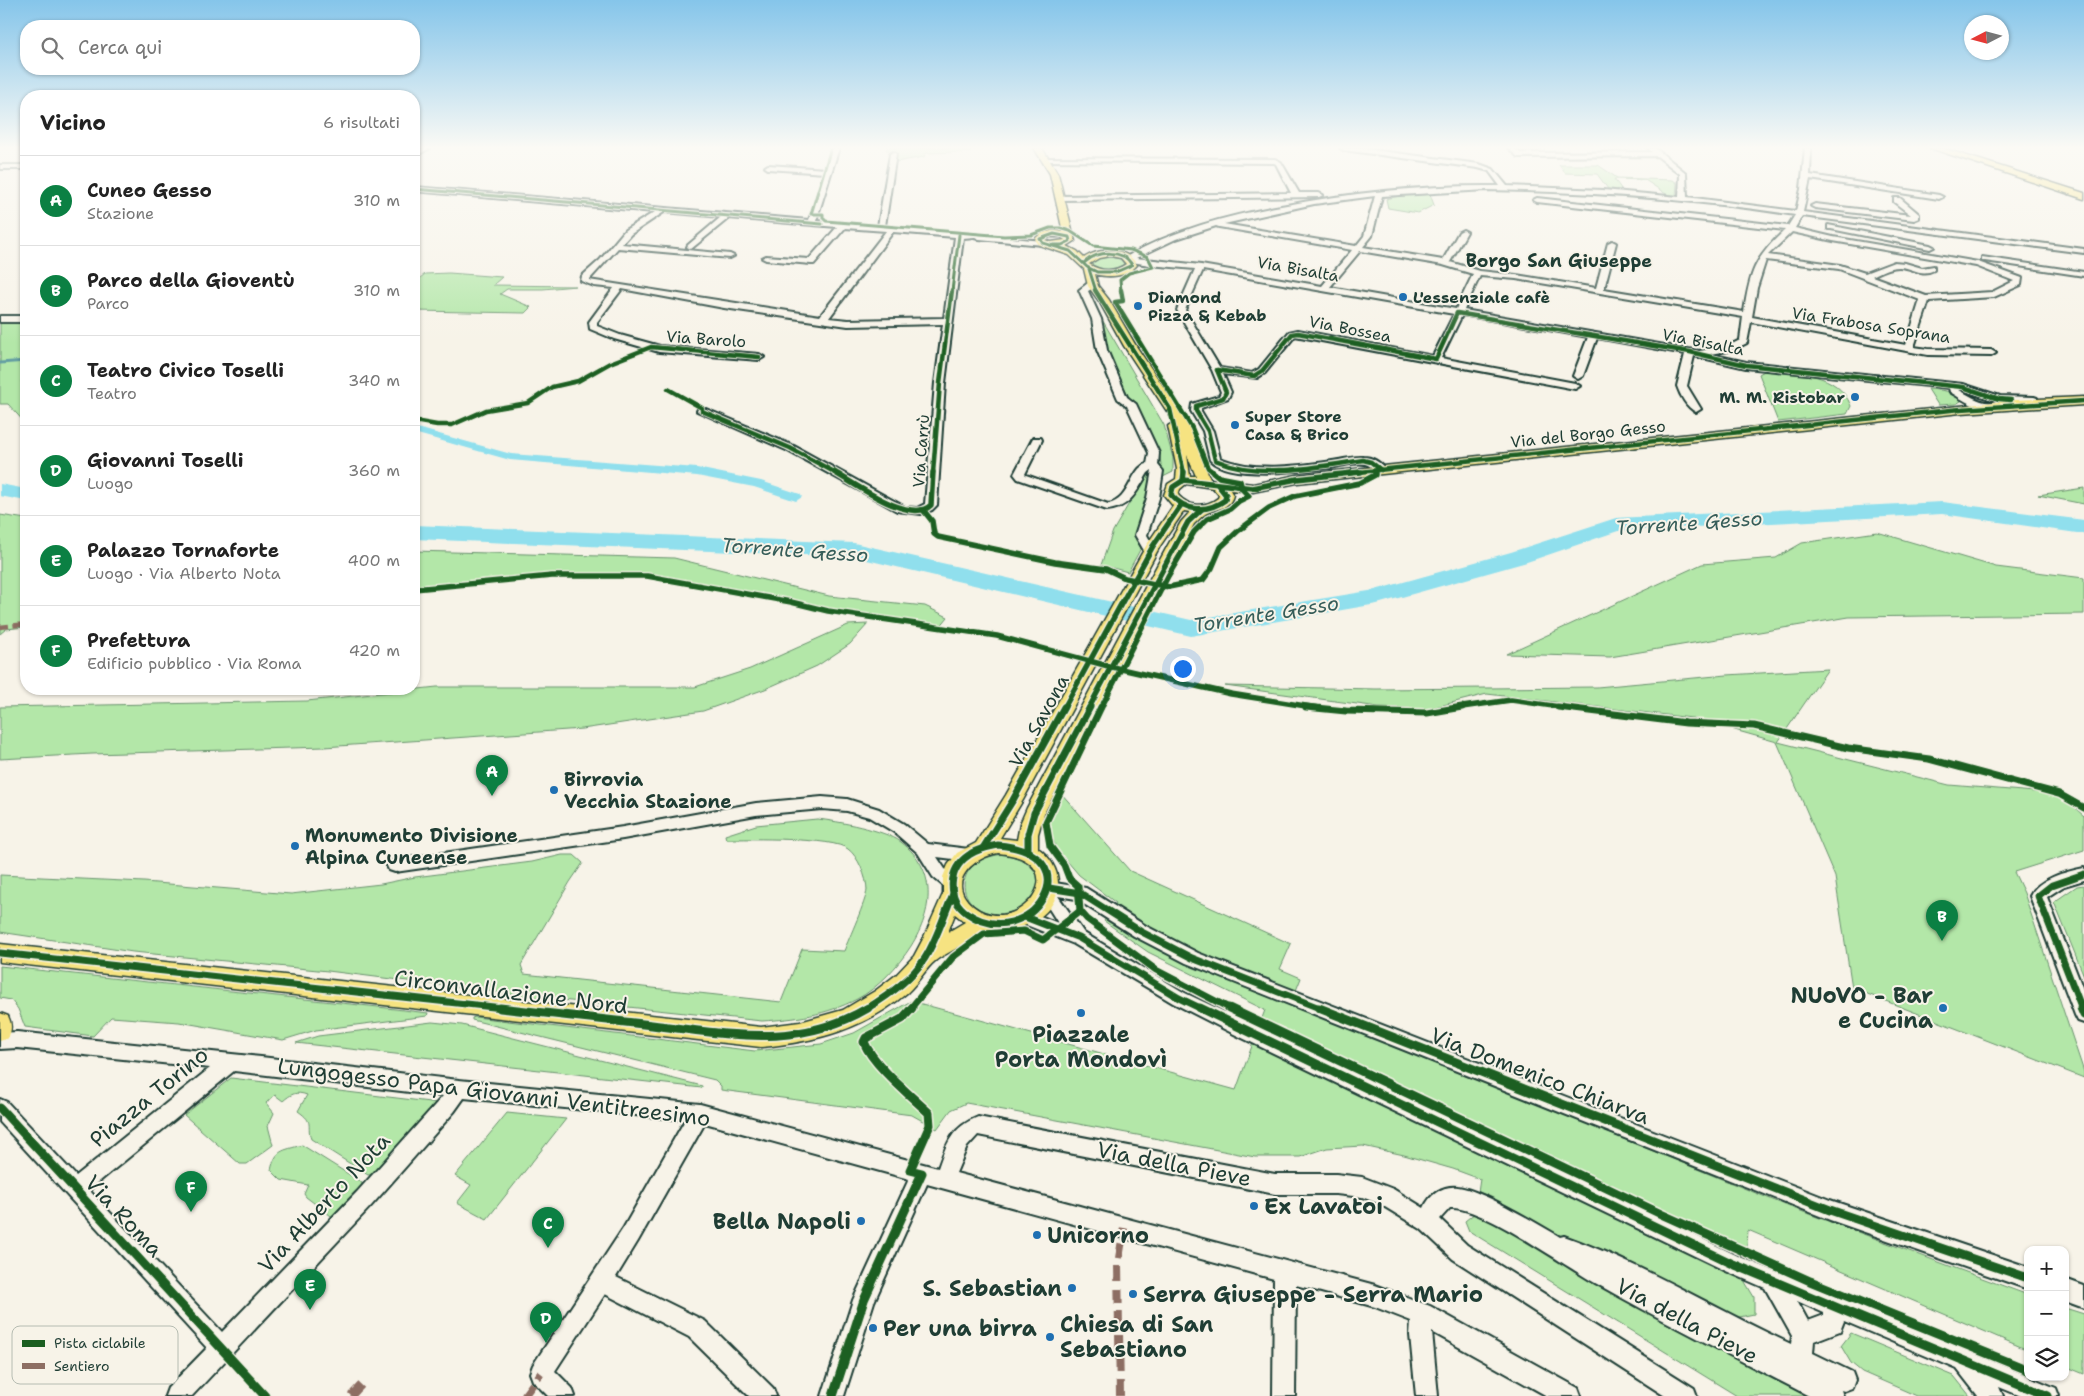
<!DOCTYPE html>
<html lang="it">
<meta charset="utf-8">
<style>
body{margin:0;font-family:"Shantell Sans",sans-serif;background:#f2f2f2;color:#222}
.controls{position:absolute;right:15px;bottom:15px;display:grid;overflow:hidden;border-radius:10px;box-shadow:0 1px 4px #0004}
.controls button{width:45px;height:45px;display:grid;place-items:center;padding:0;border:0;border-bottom:1px solid #e0e0e0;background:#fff;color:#222;font:25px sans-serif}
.compass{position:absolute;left:1964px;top:15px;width:45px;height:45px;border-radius:50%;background:#fff;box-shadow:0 1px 4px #0004;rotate:264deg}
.you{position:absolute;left:1182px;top:668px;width:18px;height:18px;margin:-12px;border:4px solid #fff;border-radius:50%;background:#1a73e8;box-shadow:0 0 0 8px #1a73e833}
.badge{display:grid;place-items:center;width:32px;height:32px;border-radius:50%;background:#0b8043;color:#fff;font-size:16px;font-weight:700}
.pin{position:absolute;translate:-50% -41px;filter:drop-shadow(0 1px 2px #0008)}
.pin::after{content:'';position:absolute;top:26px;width:18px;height:15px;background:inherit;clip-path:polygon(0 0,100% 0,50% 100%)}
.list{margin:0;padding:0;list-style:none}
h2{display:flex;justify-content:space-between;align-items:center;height:65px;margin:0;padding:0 20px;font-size:21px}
h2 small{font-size:16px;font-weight:400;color:#767676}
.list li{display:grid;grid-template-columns:32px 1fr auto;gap:15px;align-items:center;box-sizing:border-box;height:90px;padding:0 20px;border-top:1px solid #e0e0e0}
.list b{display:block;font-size:19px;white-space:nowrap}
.list p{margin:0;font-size:16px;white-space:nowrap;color:#767676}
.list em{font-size:16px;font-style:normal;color:#767676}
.icon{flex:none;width:28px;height:28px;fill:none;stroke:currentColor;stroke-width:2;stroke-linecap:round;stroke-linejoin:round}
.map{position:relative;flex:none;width:2084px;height:1396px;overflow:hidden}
.search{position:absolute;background:#fff;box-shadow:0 1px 4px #0004;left:20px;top:20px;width:400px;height:55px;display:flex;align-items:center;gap:12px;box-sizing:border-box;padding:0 18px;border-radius:20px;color:#767676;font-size:19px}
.panel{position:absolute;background:#fff;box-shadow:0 1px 4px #0004;left:20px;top:90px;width:400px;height:605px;border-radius:20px}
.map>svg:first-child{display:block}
.green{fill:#b3e7a8;stroke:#69926e}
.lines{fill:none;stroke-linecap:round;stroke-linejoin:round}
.stream{stroke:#639ea3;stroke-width:3}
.canal{fill:#90dfed;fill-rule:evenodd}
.river{fill:#90dfed;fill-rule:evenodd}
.minor-casing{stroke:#1f3d34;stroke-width:4}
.major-casing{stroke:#1f3d34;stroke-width:3}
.minor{fill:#f7f3e8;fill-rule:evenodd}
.major{fill:#f6e381;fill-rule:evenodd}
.quiet-far1{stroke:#8d6e63;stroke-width:4.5;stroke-dasharray:9 4.5;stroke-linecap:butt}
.quiet{stroke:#8d6e63;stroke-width:8;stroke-dasharray:15 8;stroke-linecap:butt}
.cycleway-far4-casing{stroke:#f7f3e8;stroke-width:5}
.cycleway-far3-casing{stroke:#f7f3e8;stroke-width:6}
.cycleway-far2-casing{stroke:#f7f3e8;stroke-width:8}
.cycleway-far1-casing{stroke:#f7f3e8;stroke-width:10}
.cycleway-casing{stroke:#f7f3e8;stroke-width:12}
.cycleway-far4{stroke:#1b5e20;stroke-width:3}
.cycleway-far3{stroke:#1b5e20;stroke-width:4.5}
.cycleway-far2{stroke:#1b5e20;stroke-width:5.5}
.cycleway-far1{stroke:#1b5e20;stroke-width:7}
.cycleway{stroke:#1b5e20;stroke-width:9}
.poi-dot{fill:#1f6fb2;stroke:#f7f3e8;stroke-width:2}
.labels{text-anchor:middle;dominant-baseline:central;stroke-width:4;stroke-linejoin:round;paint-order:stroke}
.far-street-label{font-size:16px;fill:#1f3d34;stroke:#f7f3e8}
.far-poi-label{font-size:16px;font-weight:bold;fill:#1f3d34;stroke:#f7f3e8;text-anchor:start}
.far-quarter-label{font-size:18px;font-weight:bold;fill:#1f3d34;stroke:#f7f3e8}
.street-label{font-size:19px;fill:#1f3d34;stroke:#f7f3e8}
.poi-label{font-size:19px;font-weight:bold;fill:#1f3d34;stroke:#f7f3e8;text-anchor:start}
.water-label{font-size:20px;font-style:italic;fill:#365d59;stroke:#f7f3e8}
.near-street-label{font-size:22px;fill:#1f3d34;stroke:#f7f3e8}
.near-poi-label{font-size:22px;font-weight:bold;fill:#1f3d34;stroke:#f7f3e8;text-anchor:start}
.key{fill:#f7f3e8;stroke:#b6bcb2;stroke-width:1}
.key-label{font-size:14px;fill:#1f3d34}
</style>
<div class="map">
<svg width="2084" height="1396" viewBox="0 0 2084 1396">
<rect width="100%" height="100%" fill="#f7f3e8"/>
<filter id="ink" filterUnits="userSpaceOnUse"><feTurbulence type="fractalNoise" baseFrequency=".02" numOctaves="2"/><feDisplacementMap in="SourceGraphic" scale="10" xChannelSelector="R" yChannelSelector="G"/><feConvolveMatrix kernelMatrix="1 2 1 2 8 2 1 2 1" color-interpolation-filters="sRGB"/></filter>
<g filter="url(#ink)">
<g class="green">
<path d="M887,148H971V152L926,153L924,157L896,162V152L886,150Z"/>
<path d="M1559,165H1598L1617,178L1673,180L1677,183L1676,196L1666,194L1645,180L1614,179L1622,190L1608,189L1597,174L1565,173Z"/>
<path d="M1430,194L1434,205L1418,213L1388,208L1386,199L1404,195Z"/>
<path d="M1105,256L1120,259L1125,265C1115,272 1099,272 1090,264L1092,260Z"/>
<path d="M449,273L502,277L493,285L576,286L543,289H507L500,294L531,307L525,313L414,311V283L425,274Z"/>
<path d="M1100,316L1164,425L1173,458V472L1163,477L1160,458L1154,442L1148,433L1137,406L1130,399L1107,351Z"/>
<path d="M0,320H26V370L21,382L26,385V424L8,404H0Z"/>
<path d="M1766,370C1798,374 1837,371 1851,406L1847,414L1778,422L1759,374Z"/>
<path d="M1928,389C1940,390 1954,390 1961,401L1956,404L1938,405Z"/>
<path d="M1150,470H1154V475L1136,540L1141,548L1128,572L1101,565L1113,531L1148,471Z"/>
<path d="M2084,488V504L2038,495Z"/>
<path d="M0,515L26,519V627L6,629L0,634Z"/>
<path d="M1877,532L1996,567L2084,578V614L1849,617L1610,657L1506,654L1702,564L1776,558L1802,543Z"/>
<path d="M414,551L674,558L829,596L925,606L948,617L939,628L824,611L738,592L637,575L522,578L414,590Z"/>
<path d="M868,624L850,644L817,666L765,689L703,711L582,729L324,747L92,754L0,759V707L307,701L437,687H695L750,669L848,625Z"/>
<path d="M1828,669L1778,742L1949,785L2059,794L2084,816V850L2014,872L2024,893L2084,1072V1078L1852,988L1835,877L1777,742L1692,718L1487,694L1427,709L1379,707L1225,686L1376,689L1597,687L1727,675Z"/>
<path d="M1060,792L1130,871L1291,944L1280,969L1301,978L1291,1003L1790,1207L2028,1295V1350L1748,1230L1745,1282L1754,1297V1314L1735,1318L1719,1314L1711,1346L1807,1396H1737L1469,1231L1465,1221L1475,1213L1480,1179L1453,1169L1404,1155L1363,1146L1327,1148L1300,1157H1255L966,1103L951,1110L937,1129L912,1115L721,1090V1086L715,1080L472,1020V1018L475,1017L755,1051L821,1044L854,1033L911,1001L1236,1090L1265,1010L1148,952L1104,921L1116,903L1079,875L1056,848L1048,823Z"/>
<path d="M817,819C837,821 885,830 901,842C938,870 933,911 911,946C899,965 877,989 857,999C826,1015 796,1019 762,1021L542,998L328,971L133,952L0,932V875L144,882L291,894L381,884L415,877L532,862L562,855H574L583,863L570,882L521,965L524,974L781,1002L802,949L844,951C849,938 866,901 867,890C867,878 858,856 848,849C833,837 749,839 726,839L725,835L756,825Z"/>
<path d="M1005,854C1025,858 1051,876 1033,899C1026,907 1017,911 1007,913C958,921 943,859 1005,854Z"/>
<path d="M2084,885V976L2054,902L2077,886Z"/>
<path d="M0,966L378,1007L428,1013L427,1016L316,1030L283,1040L179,1022L111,1017L93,1036L25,1027L18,1009L11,1000L0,998Z"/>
<path d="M432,1022L462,1025L702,1086V1088L296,1043L318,1036Z"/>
<path d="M231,1078L438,1103L377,1174L368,1175L311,1139C306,1124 315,1123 298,1111L307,1095C296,1091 291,1094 283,1101L275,1095L266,1103L274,1113L268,1126L273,1145L247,1164H240L184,1115Z"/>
<path d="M507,1113L566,1119L487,1219L457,1203L471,1185L455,1176Z"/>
<path d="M302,1145L361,1182L364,1188L335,1219L306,1197L304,1194L308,1185L281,1180L271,1170C276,1149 282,1151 302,1145Z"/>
<path d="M2065,1308L2084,1314V1374L2065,1366Z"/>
<path d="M1851,1333L1954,1376L1970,1396H1917L1862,1372L1851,1363L1841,1346Z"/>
</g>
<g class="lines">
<path class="stream" d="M0,363L26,361"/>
<path class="canal" d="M414,427L511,454L697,468L761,481L800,494L802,497L796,501L754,487L697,476L510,460L414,433Z"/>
<g class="river">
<path d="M0,484L26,489V501L0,496Z"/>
<path d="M1942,502L2084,520V534L1942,514L1618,531L1527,562L1377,604L1191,636L854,557L414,539V525L854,543L1191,620L1375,590L1511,552L1616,518Z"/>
</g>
<defs>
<g id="minor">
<path d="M422,148H430L414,157V152Z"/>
<path d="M833,148H839L816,221L878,226L890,154L893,152L896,154L885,226L1043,241L1047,243L1043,245L979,239L975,237L963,238L945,383L937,505L932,510L921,514L897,511L786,450L697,411L698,409H706L794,446L905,507L917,508L925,504L935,383L943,324L848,326L724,308L622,289L597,322V326L620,335L660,346L759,354L764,357L759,360L659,352L614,339L590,329L589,322L614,288L594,286L581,281L582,276L600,260L625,230L655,212L414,191V187L809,220L825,173L768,169L765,167L768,165L826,169ZM664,212L721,217L688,245L687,247L691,249L729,218L837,227L809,259L766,256L762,258L766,260L811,264H814L845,228L886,231L820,316L589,280L618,248L730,258L734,256L730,254L622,244L631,234ZM893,232L955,237L944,318L848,320L829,318Z"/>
<path d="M1340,148H1358L1479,164L1493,169L1507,186L1603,190L1679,197L1680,174L1657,156L1518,157L1508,148H1515L1520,153L1652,152L1648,148H1655L1686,173L1687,197L1796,211L1801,189L1805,148H1811L1810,175L1939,195L1943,197L1939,199L1810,179L1803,212L2084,249V253L1802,216L1795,228L1833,237L1978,262L2022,278L2021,285L1994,297L1929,301L1914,347L1928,349L1991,350L1996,353L1991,356L1928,355L1751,322L1747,343L1733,350L1710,354L1746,362L1963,384L2000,396L2034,397L2037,398V402H2000L1999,406C1985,416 1962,399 1950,392L1949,388L1746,368L1694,356L1687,386L1701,409L1696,412C1687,408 1680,395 1677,386L1685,354L1597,338L1583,376L1578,379L1573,376L1588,337L1462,315L1441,358L1575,383L1580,386L1575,389L1295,336L1265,373L1257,378L1223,374L1231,392L1228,398L1201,408V411L1213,431L1220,458C1254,472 1296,466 1332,461C1342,460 1354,456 1363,457C1373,457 1381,463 1386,470L1381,473C1375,472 1371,465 1365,464C1355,462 1340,466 1330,468C1304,471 1229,480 1210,460L1203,431L1191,411L1192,404L1219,396L1221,392L1212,370L1177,310L1195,269L1149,265L1126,261V257C1173,230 1227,216 1281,206C1353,192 1426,185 1500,186L1489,171L1478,168L1343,150ZM1487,190C1590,192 1693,199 1795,215L1788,226L1537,198L1533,200L1537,202L1785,230C1755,258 1750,271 1744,312L1604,289L1616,243L1612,241L1608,243L1596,288L1516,275L1480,271L1450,262L1467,232L1463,230L1459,232L1443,260L1363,247L1372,236L1382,196ZM1375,196L1364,236L1356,246L1224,224L1314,204ZM1216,226L1219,227L1352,250L1322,286L1201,265L1136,258L1176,239ZM1792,232L1833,241L1976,266L2014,281L1992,292L1926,296L1872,276C1880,272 1889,267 1899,267C1912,267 1921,277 1934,270V266L1922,268L1905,263L1894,262L1865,273L1840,265L1768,255ZM1360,251L1443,265L1473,274L1456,309L1330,287ZM1766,260L1839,269L1920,300L1906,345L1752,317L1757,288ZM1203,270L1454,314L1433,356L1298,330L1289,332L1259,369L1252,373L1220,368L1185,310ZM1480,276L1516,279L1743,317L1740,340L1728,346L1699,351L1464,310ZM1959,390H1962L1996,401C1983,406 1970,395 1959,390Z"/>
<path d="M1044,158L1275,159L1281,162L1299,193H1319L1323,195L1319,197L1060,200L1056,198L1057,196L1291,193L1276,164L1274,163L1046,161L1043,159Z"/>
<rect x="0" y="165" width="26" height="4"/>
<path d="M1894,198H1900L1919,214V218L1914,220L1815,208L1811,206L1815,204L1911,215L1894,202Z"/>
<path d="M1828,225L1930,245L1934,247L1930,249L1831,229H1828Z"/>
<path d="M1982,257L2084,272V276L1985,261H1982Z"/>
<path d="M1088,283L1097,286L1088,291L1101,319L1107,350L1127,397L1136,404L1159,453L1158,465L1163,471L1159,498L1147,535L1156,551L1150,555L1146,554L1135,535L1147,498L1152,470L1148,473C1137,491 1130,508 1107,510L1018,479L1014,474L1033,438H1041L1042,440L1025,474L1026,475L1108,504C1131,500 1130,468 1147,464L1149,453L1127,406L1118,399L1097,350L1092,319L1079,290Z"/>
<rect x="0" y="316" width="26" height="6"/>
<path d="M822,797L847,799L879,809L904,824L928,844L969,849L975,851L977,855L975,859L969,861L937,857L945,869L958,878L960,883L958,888L952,889L946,888L933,877L918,853L894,832L869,817L847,811L822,809L756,815L623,839L395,872L389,870L387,866L389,862L395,860L623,827L756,803Z"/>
<path d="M2084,868V880L2064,886L2047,897L2084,992V1023L2078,1021L2075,1015L2030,896C2039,878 2065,872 2084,868Z"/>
<path d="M1049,882L1086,888L1146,926L1198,953L1830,1200L2028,1267V1289L1830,1220L1186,963L1134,936L1076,899L1058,896L1084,933L1185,993L1740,1257L2056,1388L2059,1396H2021L1999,1387L2003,1396H1978L1957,1369L1844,1321L1840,1331L1814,1341L1813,1353L1852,1372L1855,1380L1852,1388L1844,1391L1841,1390L1843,1396H1809C1738,1359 1666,1323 1597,1284C1566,1267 1481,1205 1450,1208L1440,1219L1467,1245L1694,1388L1697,1396H1665L1453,1259L1421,1229L1380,1204L1362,1197L1336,1194H1275L978,1135L967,1147L956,1173L1375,1285L1430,1306L1578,1388L1581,1396H1547L1432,1332L1438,1396H1416L1410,1335L1411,1321L1375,1307L1296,1285L1295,1396H1273L1274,1279L927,1184L874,1302L844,1396H822L853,1300L909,1179L705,1123L638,1241L616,1277L705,1321L773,1388L776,1396H749L689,1337L605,1294L555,1371L572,1388L575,1396H548L533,1381L530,1373L533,1365L624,1227L685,1120L464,1098L454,1112L371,1206L192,1396H165L168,1388L207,1348L0,1122V1099L7,1102L76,1176L210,1068L17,1048L0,1049V1033L17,1032L261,1057L459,1080L700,1104L938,1168C947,1143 952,1127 978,1117L1275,1174H1336L1362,1177L1393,1189L1424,1208C1430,1194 1443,1185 1458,1187C1479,1189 1540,1225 1560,1237L1564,1236C1643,1264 1715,1309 1791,1344L1792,1336L1765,1288L1726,1271L1234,1034L1173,1003L1074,944L1019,922L1017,917L1019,912L1025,910L1058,923L1039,893L1043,883ZM234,1071L443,1096L357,1192L222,1332L89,1190ZM1797,1301L1824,1313V1315L1808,1321Z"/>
<path d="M2065,1279L2084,1286V1308L2065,1301Z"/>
</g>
<g id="major">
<path d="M1034,148H1042L1058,174L1075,241L1067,246L1077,251L1084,258C1100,247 1127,247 1137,265C1127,277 1109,278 1095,274L1098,286L1109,300L1136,346L1188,424L1210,479L1253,484L1297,475L2017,400L2084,397V405L1961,413L1297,483L1253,492L1230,490L1233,495C1230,509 1217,508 1207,513C1202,515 1198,521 1194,524L1044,813L1038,834V848C1049,856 1058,869 1058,883C1059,910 1031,927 1007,930C1002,931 997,930 992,931C979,932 966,943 955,949C949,953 941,956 935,961C926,968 918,983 908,992C865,1029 816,1042 761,1047L0,962V944L761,1027L800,1022L843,1010L875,991L896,975L914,956L923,939L943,894V877L948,865L957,853L976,843L1006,795L1146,546L1173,506L1164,495L1168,484L1176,479L1177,469L1168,426L1174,422L1124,346L1099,301L1088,286L1084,269L1069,255L1039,245L1035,239C1042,231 1053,230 1063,232L1050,174ZM1050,237H1061L1065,240L1051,242L1045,240ZM1110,256L1121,258L1126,264C1115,272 1101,272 1089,264L1099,258ZM1187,455L1196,476H1190ZM1186,484L1213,488L1219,495L1218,498C1205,508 1189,507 1178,495L1180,489ZM1184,511L1190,512L1181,522L1168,545L1027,808L1020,824L1017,840L1000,838L1023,800L1160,546ZM998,853C1080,860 1019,942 973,906C945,883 972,858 998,853ZM955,914L965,922L948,932Z"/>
<path d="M1930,148H1942L2084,193V199Z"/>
<path d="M0,1013L8,1016C12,1024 12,1030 8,1038L0,1041Z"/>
</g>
</defs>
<use href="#minor" class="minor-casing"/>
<use href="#major" class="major-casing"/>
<use href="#minor" class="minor"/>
<use href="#major" class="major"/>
<path class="quiet-far1" d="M0,627L26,624"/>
<g class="quiet">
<path d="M351,1396L366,1380"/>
<path d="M524,1396L541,1373"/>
<path d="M1120,1396L1118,1264L1124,1228"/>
</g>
<defs>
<g id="cycleway-far4">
<path d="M831,148L811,214H823V218L826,221L1004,236L1031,235L1050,228H1060L1070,231L1093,246L1131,250L1148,257L1153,267L1129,273L1120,280L1121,291"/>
<path d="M414,189L822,224"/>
<path d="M1053,245H1062L1070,241L1069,237L1054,234L1040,239L1043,243L1070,251L1087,267L1097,272H1116L1132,265C1123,249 1098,251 1085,262"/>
<path d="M1089,269L1096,291"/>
<path d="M952,291L959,235"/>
</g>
<g id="cycleway-far3">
<path d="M1095,290L1170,409L1184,473"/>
<path d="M1121,290L1123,301L1115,302L1192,428L1208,468L1215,473"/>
<path d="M1217,370L1254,376L1262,371L1292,334L1298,333L1436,359L1457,313L1690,352L1746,365L1963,387L1999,399L2011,400"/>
<path d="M1217,370L1226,392L1223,398L1196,406V411L1208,431L1215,460C1260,479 1316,467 1363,460L1371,462L1381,470"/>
<path d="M668,389L702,408V411L790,448L836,473"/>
<path d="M414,421L437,425H452L486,410L528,403L552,387L578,381L610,363L651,347L759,357"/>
<path d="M933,473L940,383L952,290"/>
<path d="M1350,473L1961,409L2084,401"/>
</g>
<g id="cycleway-far2">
<path d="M834,472C855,484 911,525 931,505L933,472"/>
<path d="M1183,481L1184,472"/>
<path d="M1218,485L1226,495L1225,500C1207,513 1186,512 1171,495L1173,487L1184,480L1253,488L1297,479L1361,472"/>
<path d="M924,511L932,521L934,534L938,537L1055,562L1106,569L1125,578L1169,587L1203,580L1212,568L1221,547L1238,531L1269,508L1295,496L1360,483L1375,475V473"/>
<path d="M414,589L552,576H647L791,602L828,611L997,636L1108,666L1231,694L1318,708"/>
<path d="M1064,708L1153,546L1181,505"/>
<path d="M1089,708L1188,522L1202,509"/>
<path d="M1101,708L1168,576L1194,532L1207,519L1230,509L1239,501L1249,496L1242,489L1240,481L1219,477L1213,472"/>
<path d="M1455,708L1511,700L1567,708"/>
</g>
<g id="cycleway-far1">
<path d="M1101,707L1046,822L1050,846L1064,865L1069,878L1078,886L1080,911L1087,919L1156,970L1231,1009"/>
<path d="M1306,707L1346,711L1427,713L1462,707"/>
<path d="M1558,707L1686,723L1754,726L1848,748L1929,759L2059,794L2084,808"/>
<path d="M998,845C1097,854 1029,956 967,913C946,898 948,869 969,855C977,849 988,847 998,845Z"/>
<path d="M983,848L1013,800L1064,707"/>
<path d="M1028,851V834L1034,813L1090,707"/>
<path d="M1049,888L1080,893L1140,931L1192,958L1322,1009"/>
<path d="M1025,917L1079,938L1179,998L1202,1009"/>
<path d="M0,953L512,1009"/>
<path d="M866,1009C888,996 911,980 925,958C937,939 944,915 953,894"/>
<path d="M910,1009L953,957L984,934L1024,931L1043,940L1080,911"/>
<path d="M2082,1009L2038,896L2052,885L2084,874"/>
</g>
<g id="cycleway">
<path d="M500,1008C551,1014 602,1019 652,1025C730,1034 797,1050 868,1008"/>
<path d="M1200,1008L1733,1264L2048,1396"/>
<path d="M1229,1008L1661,1214L1810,1281L2028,1370"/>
<path d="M1319,1008L1830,1210L2028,1278"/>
<path d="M2081,1008L2084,1015"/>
<path d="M0,1108L265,1396"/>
<path d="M833,1396L864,1300L922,1173L910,1170L930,1125L929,1113C910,1095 873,1065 864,1042L866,1038L902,1019L912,1008"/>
</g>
</defs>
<use href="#cycleway-far4" class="cycleway-far4-casing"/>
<use href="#cycleway-far3" class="cycleway-far3-casing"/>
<use href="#cycleway-far2" class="cycleway-far2-casing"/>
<use href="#cycleway-far1" class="cycleway-far1-casing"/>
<use href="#cycleway" class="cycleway-casing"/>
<use href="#cycleway-far4" class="cycleway-far4"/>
<use href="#cycleway-far3" class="cycleway-far3"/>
<use href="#cycleway-far2" class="cycleway-far2"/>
<use href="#cycleway-far1" class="cycleway-far1"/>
<use href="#cycleway" class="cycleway"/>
</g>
</g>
<linearGradient id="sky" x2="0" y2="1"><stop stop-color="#85c5ea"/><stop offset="0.43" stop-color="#fbfaf5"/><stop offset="1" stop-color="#fbfaf5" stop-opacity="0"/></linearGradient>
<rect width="2084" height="343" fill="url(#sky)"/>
<g class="poi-dot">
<circle cx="1403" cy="297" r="5"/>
<circle cx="1138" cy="306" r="5"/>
<circle cx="1855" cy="397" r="5"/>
<circle cx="1235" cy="425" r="5"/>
<circle cx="554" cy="790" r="5"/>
<circle cx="295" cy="846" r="5"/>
<circle cx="1943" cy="1008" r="5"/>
<circle cx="1081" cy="1013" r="5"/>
<circle cx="1254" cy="1206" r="5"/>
<circle cx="861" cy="1221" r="5"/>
<circle cx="1037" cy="1235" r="5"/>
<circle cx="1072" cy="1288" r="5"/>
<circle cx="1133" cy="1294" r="5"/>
<circle cx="873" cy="1328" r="5"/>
<circle cx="1050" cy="1337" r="5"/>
</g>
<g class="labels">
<g class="far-street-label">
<text transform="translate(1298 269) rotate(10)">Via Bisalta</text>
<text transform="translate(1871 325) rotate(9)">Via Frabosa Soprana</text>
<text transform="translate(1350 329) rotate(11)">Via Bossea</text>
<text transform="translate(706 339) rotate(4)">Via Barolo</text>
<text transform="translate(1703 342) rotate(11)">Via Bisalta</text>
<text transform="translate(1588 434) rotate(-6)">Via del Borgo Gesso</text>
<text transform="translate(921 451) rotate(-86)">Via Carrù</text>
</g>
<g class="far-poi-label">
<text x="1148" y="297">Diamond<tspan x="1148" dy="18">Pizza &amp; Kebab</tspan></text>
<text x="1413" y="297">L'essenziale cafè</text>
<text x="1845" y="397" text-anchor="end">M. M. Ristobar</text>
<text x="1245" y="416">Super Store<tspan x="1245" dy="18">Casa &amp; Brico</tspan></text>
</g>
<g class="far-quarter-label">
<text x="1559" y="261">Borgo San Giuseppe</text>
</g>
<g class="street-label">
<text transform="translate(1039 721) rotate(-61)">Via Savona</text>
</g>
<g class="poi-label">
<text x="564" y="779">Birrovia<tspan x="564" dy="22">Vecchia Stazione</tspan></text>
<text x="305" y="835">Monumento Divisione<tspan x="305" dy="22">Alpina Cuneense</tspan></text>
</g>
<g class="water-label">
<text transform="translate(1689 523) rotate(-4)">Torrente Gesso</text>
<text transform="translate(795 550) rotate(4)">Torrente Gesso</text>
<text transform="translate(1266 614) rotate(-9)">Torrente Gesso</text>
</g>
<g class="near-street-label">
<text transform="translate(511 992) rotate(7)">Circonvallazione Nord</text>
<text transform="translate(1540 1076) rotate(21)">Via Domenico Chiarva</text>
<text transform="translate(494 1092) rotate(7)">Lungogesso Papa Giovanni Ventitreesimo</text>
<text transform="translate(149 1097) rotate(-39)">Piazza Torino</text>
<text transform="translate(1174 1164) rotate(11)">Via della Pieve</text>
<text transform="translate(324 1203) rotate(-47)">Via Alberto Nota</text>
<text transform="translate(124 1216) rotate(47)">Via Roma</text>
<text transform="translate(1687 1321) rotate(28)">Via della Pieve</text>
</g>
<g class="near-poi-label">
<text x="1933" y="995" text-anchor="end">NUoVO - Bar<tspan x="1933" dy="25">e Cucina</tspan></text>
<text x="1081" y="1034" text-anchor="middle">Piazzale<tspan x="1081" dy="25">Porta Mondovì</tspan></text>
<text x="1264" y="1206">Ex Lavatoi</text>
<text x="851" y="1221" text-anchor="end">Bella Napoli</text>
<text x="1047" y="1235">Unicorno</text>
<text x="1062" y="1288" text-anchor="end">S. Sebastian</text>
<text x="1143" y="1294">Serra Giuseppe - Serra Mario</text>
<text x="1060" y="1324">Chiesa di San<tspan x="1060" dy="25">Sebastiano</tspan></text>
<text x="883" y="1328">Per una birra</text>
</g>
</g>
<rect x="12" y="1326" width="166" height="58" rx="8" class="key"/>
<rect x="22" y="1340" width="23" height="7" fill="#1b5e20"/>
<rect x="22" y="1363" width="23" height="6" fill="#8d6e63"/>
<g class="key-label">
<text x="54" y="1348">Pista ciclabile</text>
<text x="54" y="1371">Sentiero</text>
</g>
</svg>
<div class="controls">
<button>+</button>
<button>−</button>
<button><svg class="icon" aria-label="layers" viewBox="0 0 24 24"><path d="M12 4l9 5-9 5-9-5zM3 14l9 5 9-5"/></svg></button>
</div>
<svg class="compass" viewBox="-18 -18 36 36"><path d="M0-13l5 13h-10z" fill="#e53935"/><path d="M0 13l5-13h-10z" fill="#767676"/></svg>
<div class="you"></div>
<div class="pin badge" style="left:492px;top:796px">A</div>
<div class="pin badge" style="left:1942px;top:941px">B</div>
<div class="pin badge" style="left:548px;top:1248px">C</div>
<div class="pin badge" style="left:546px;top:1343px">D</div>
<div class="pin badge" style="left:310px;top:1310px">E</div>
<div class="pin badge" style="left:191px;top:1212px">F</div>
<div class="search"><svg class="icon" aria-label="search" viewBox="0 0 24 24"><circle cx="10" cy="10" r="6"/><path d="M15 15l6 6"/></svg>Cerca qui</div>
<section class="panel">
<h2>Vicino<small>6 risultati</small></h2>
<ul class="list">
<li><span class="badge">A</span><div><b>Cuneo Gesso</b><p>Stazione</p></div><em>310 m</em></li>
<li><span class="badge">B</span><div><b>Parco della Gioventù</b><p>Parco</p></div><em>310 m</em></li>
<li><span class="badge">C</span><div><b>Teatro Civico Toselli</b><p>Teatro</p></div><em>340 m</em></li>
<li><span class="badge">D</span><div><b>Giovanni Toselli</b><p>Luogo</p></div><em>360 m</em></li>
<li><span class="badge">E</span><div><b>Palazzo Tornaforte</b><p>Luogo · Via Alberto Nota</p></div><em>400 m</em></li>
<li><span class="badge">F</span><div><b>Prefettura</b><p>Edificio pubblico · Via Roma</p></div><em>420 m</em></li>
</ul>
</section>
</div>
